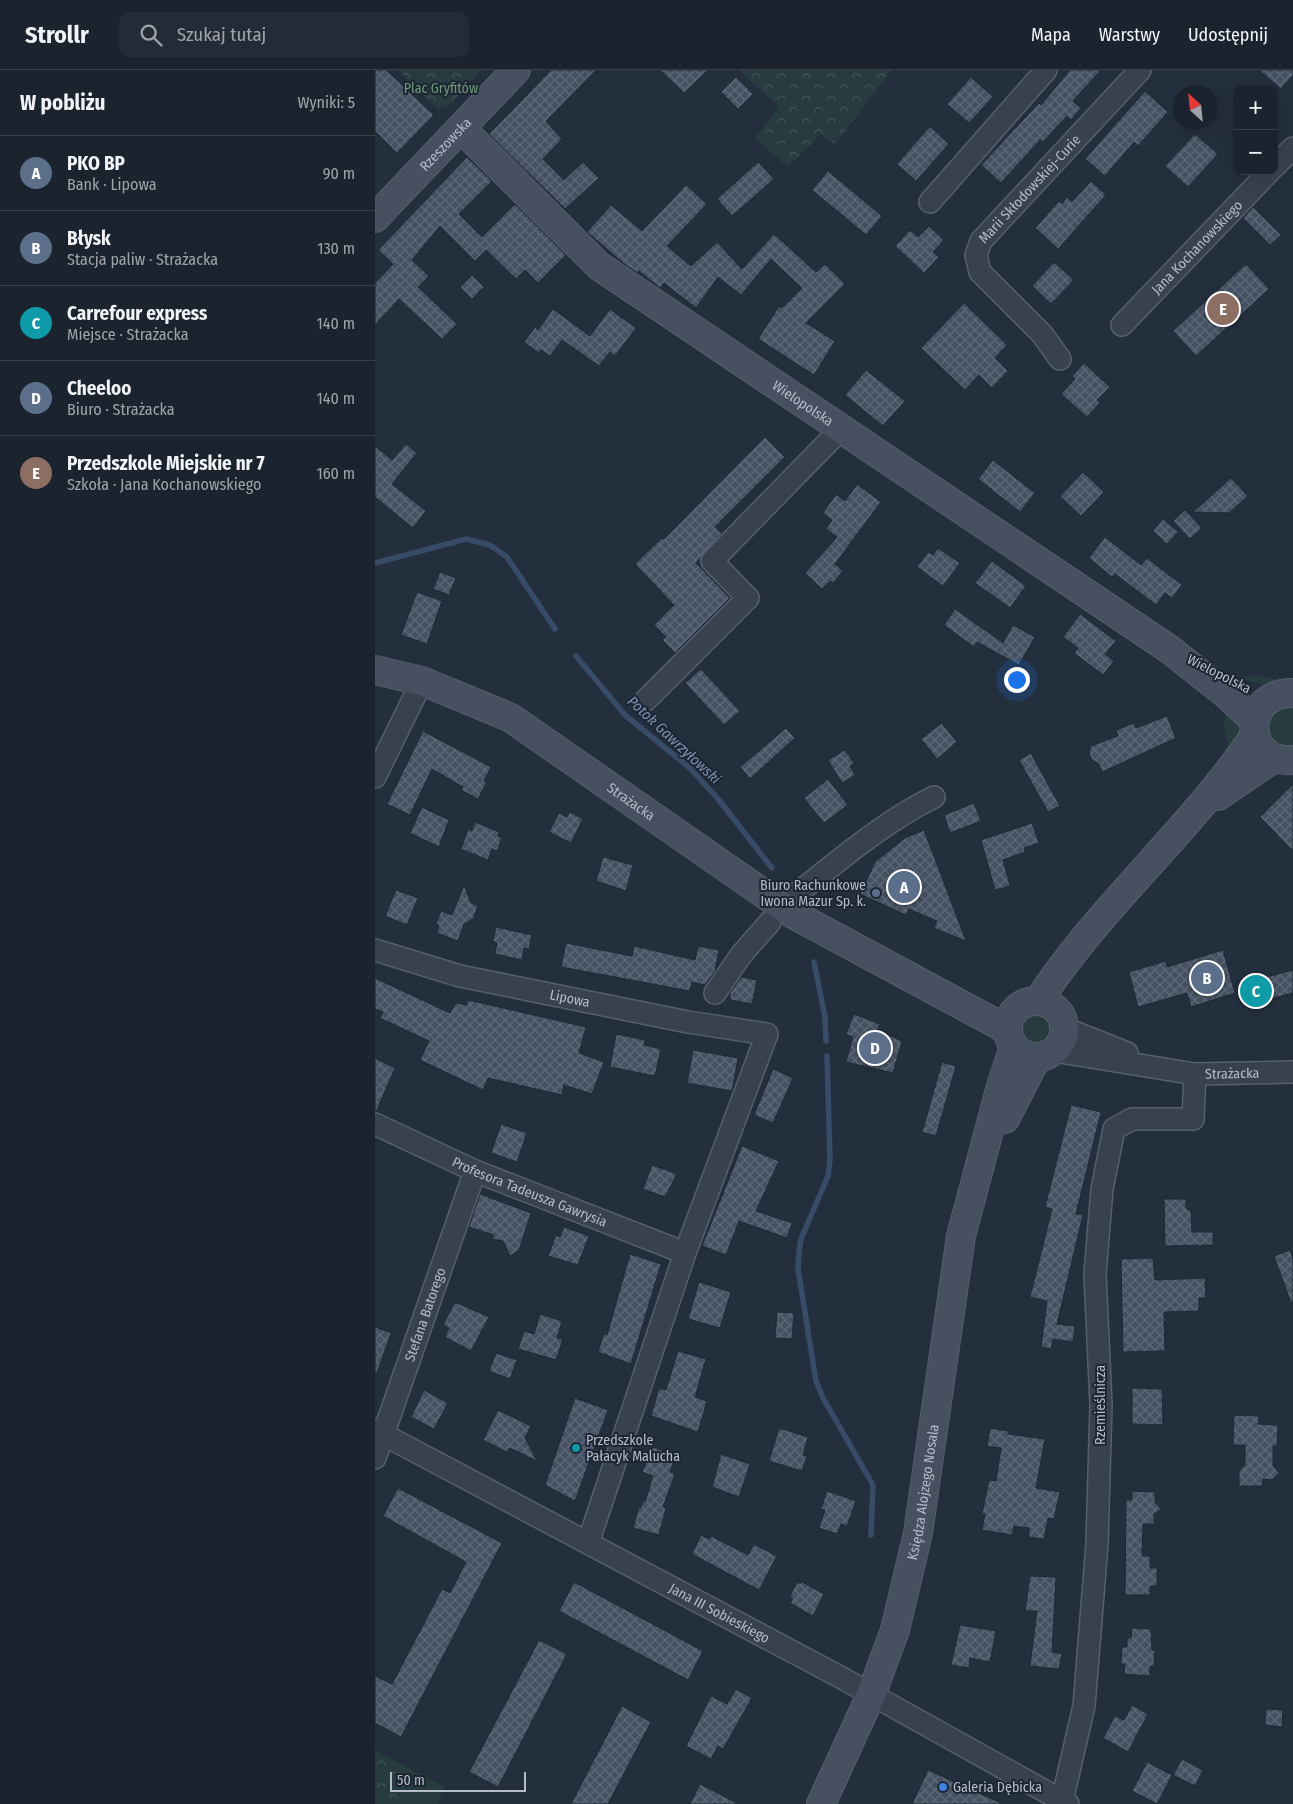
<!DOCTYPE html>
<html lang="pl">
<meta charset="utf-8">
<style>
body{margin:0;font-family:"Fira Sans Condensed",sans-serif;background:#242b36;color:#f1f3f6}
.controls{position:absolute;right:15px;top:15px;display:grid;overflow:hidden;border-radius:10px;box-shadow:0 5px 20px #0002}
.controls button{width:45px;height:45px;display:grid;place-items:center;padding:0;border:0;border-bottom:1px solid #39404a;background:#1b232e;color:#f1f3f6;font:25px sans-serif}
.compass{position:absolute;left:798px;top:15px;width:45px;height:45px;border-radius:50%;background:#1b232e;box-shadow:0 5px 20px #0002;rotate:333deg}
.scale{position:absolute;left:15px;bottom:12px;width:136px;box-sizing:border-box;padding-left:5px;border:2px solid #b4bcc9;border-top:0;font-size:14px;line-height:18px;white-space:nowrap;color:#b4bcc9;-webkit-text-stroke:4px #1d2633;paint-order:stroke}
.you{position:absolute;left:641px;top:609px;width:18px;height:18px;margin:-12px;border:4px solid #fff;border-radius:50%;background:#1a73e8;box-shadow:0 0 0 8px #1a73e833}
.badge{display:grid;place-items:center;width:32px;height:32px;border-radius:50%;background:#0b8043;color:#fff;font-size:16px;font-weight:700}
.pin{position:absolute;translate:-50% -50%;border:2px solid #fff;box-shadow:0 1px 5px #0006}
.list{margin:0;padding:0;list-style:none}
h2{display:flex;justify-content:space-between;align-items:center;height:65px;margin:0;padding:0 20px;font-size:21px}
h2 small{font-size:16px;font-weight:400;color:#a0a4aa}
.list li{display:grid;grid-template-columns:32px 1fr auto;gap:15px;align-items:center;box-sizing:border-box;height:75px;padding:0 20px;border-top:1px solid #39404a}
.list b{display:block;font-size:19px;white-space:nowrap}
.list p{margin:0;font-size:16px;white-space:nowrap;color:#a0a4aa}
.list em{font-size:16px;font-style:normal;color:#a0a4aa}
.icon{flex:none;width:28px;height:28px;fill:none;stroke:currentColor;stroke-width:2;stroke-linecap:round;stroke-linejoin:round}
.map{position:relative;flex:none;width:918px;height:1734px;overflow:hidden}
header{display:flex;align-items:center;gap:30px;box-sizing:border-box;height:70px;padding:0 25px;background:#1b232e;border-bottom:1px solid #39404a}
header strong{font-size:24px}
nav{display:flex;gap:28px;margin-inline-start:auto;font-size:18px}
.search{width:350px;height:45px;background:#242b36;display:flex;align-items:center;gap:12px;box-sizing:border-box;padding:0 18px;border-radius:10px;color:#a0a4aa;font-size:19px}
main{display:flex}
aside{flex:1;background:#1b232e}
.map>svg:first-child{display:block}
.grass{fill:#263c3f}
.park{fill:url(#park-crowns)}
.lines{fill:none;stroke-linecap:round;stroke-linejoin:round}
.stream{stroke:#394c67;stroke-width:5.5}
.building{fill:url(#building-cross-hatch);stroke:#1f2835}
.street-casing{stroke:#565f6c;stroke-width:24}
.secondary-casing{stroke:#565f6c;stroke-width:30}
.street{stroke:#38414e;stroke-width:21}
.secondary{stroke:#465061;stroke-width:28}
.service-dot{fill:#5c6f8a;stroke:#1d2633;stroke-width:2}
.culture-dot{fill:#0f9aa8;stroke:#1d2633;stroke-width:2}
.shop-dot{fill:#3f7fe0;stroke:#1d2633;stroke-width:2}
.labels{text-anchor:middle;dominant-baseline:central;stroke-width:4;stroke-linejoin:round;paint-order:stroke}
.park-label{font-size:14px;fill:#6b9a76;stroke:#1d2633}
.street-label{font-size:14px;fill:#b4bcc9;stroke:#1d2633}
.poi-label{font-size:14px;fill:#b4bcc9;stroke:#1d2633;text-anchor:start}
.water-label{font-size:15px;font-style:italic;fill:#7c92b1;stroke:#1d2633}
</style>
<header>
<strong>Strollr</strong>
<div class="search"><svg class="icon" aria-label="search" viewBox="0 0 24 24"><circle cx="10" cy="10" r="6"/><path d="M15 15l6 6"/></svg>Szukaj tutaj</div>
<nav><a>Mapa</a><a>Warstwy</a><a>Udostępnij</a></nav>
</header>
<main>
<aside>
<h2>W pobliżu<small>Wyniki: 5</small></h2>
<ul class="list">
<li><span class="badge" style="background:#5c6f8a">A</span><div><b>PKO BP</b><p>Bank · Lipowa</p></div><em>90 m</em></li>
<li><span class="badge" style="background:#5c6f8a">B</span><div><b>Błysk</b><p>Stacja paliw · Strażacka</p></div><em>130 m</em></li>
<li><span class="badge" style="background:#0f9aa8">C</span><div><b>Carrefour express</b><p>Miejsce · Strażacka</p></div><em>140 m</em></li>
<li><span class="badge" style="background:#5c6f8a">D</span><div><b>Cheeloo</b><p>Biuro · Strażacka</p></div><em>140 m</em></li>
<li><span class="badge" style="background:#8d6e63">E</span><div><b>Przedszkole Miejskie nr 7</b><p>Szkoła · Jana Kochanowskiego</p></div><em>160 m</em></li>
</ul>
</aside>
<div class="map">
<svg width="918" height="1734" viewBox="0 0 918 1734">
<defs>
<pattern id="park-crowns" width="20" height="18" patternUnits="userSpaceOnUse" patternTransform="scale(1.25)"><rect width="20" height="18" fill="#263c3f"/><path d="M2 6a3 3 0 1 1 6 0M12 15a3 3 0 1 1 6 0" fill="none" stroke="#435659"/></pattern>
<pattern id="building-cross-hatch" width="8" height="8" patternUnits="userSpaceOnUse" patternTransform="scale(1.25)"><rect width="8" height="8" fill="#455162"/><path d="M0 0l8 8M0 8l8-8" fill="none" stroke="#5d6877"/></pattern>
</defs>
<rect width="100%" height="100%" fill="#242f3e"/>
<g class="grass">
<path d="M879,605L911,611L887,614L870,610L872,607Z"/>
<path d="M918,635V678H906L891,665L894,642Z"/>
<path d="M852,637C869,658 870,658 855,681C851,666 846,652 852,637Z"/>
<circle cx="660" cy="959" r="13"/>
<path d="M39,1701L69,1716L63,1734H26Z"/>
</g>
<g class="park">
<path d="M23,0H107L71,38L68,35L64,40Z"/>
<path d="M364,0H517L460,74L446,64L413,97L380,68L404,37Z"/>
<path d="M0,1680L39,1701L26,1734H0Z"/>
</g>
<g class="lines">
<g class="stream">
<path d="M0,493L91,469L115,475L132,487L180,559"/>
<path d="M201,586L250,645L316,699L344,730L397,798"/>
<path d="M439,892L450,947L451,971"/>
<path d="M452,986L455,1090L453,1106L426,1169L424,1182L423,1199L441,1311L448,1328L498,1415L496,1465"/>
</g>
</g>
<g class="building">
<path d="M0,0H11L59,45L22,83L0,61Z"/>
<path d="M176,0H221L171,51L187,69L168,89L189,110L208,92L224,108L190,139L114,64Z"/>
<path d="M285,0H333L309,23Z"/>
<path d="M695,0H726L698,31L706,38L696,50L692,46L668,72L665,70L626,113L606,95L664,33L666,35Z"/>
<path d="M884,0H918V5L906,19Z"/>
<path d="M361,7L378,24L363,39L346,22Z"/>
<path d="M596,7L618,27L594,53L572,34Z"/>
<path d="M770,21L793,42L763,76L759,72L730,106L710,89Z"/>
<path d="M555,56L574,74L541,111L522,94Z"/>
<path d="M820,64L843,84L813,117L790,96Z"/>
<path d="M92,87L117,111L84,144L107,167L140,134L191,185L163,213L150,200L141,209L111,180L100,191L65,156L37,190L54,206L43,217L82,254L67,269L24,229L0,255V213L18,194L3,180Z"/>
<path d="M383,92L399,109L357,146L342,129Z"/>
<path d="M453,101L507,146L491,165L437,120Z"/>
<path d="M716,111L731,125L683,179L660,158L684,131L687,134L692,127L697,132Z"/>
<path d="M311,115L332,134L292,176L316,196L342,172L367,199L399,164L441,202L450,194L470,214L431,253L460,271L439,305L383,269L404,236L407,238L427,218L396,189L366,225L343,207L321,238L289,213L285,218L264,201L263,203L252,196L212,162L236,135L267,161Z"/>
<path d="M878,137L906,165L895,175L868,148Z"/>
<path d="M554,156L569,170L558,182L564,187L549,203L520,176L535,160L543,167Z"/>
<path d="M679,192L699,210L676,234L657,216Z"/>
<path d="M871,194L894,219L821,286L798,261Z"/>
<path d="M97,205L109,217L97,229L85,217Z"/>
<path d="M589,233L632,275L620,288L633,301L617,318L604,305L590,320L546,278Z"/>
<path d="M178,239L215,266L235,239L261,258L240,286L235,282L224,296L187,270L175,286L166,280L164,283L149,272L160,257L163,260Z"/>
<path d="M709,293L735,317L722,330L725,333L712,347L686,324L700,309L697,306Z"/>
<path d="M491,300L530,331L508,356L470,325Z"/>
<path d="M390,367L410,387L340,457L347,463L321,493L355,528L300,583L287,570L291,567L279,555L299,535L260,494L287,468L289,469Z"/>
<path d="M31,374L42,383L17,414L51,441L38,458L0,427V376L17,390Z"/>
<path d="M618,390L660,423L645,442L603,409Z"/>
<path d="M708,402L729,422L706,446L685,426Z"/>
<path d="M856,408L873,426L854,443L818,442Z"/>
<path d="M482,414L506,432L460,494L468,501L458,513L455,511L447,519L430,503L462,467L451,459L457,450L448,443L461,424L470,431Z"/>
<path d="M810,440L827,458L815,469L798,451Z"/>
<path d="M788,449L803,462L792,474L778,461Z"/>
<path d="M730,467L766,495L772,488L807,515L797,528L790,523L781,535L740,504L737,507L714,488Z"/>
<path d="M563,478L585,493L568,516L542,497L553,482L558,485Z"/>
<path d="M617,491L651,516L635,538L600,513Z"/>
<path d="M65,502L81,508L74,525L58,519Z"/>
<path d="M42,522L67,531L52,574L26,565Z"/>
<path d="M580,539L628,573L638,555L660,567L644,595L602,572L599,577L569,555Z"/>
<path d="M705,544L741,571L730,584L739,591L728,605L699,583L703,578L688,567Z"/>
<path d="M326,599L365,641L349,655L310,613Z"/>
<path d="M792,646L801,668L727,702L724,694L716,689L714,682L716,676L743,666L741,660L759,653L761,658Z"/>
<path d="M567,653L582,672L562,689L546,669Z"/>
<path d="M411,658L420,668L375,709L365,697Z"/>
<path d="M48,661L116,697L109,711L112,712L103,729L86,720L88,717L57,699L35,745L12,734Z"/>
<path d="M470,680L479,693L475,696L480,705L467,713L453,690Z"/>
<path d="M656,683L685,736L673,742L644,690Z"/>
<path d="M453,709L473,735L449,753L429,728Z"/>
<path d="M918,714V781L885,747Z"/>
<path d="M599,733L606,751L575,763L569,745Z"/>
<path d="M47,737L74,750L64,777L35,763Z"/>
<path d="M195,742L208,749L196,773L174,762L184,743L192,747Z"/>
<path d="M100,752L124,762L123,766L127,768L122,781L117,779L113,790L86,779L93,759L97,761Z"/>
<path d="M657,753L664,773L649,778L650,782L628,790L635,816L620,820L606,770Z"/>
<path d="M549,760L591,871L559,858L562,851L534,839L531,845L485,824L500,792L530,768Z"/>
<path d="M228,787L258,795L251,821L221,811Z"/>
<path d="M89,815L96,833L103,836L98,849L89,854L83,871L62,863L64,855L61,854L66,841L77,845Z"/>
<path d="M21,820L43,828L32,855L10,846Z"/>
<path d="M121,857L157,865L154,879L149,878L147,890L120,884L122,873L118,871Z"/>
<path d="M191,873L257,886L259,876L320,890L323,876L344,880L340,901L330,915L317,912L315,921L186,897Z"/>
<path d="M848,880L860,923L816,937L812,923L763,937L754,902L791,891L792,897Z"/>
<path d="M918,900V923L868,936L862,915Z"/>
<path d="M366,907L382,910L377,934L355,930V923Z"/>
<path d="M0,908L75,943L81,933L92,935L93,930L211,957L204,983L229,992L217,1024L189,1015L187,1025L113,1008L108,1020L45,990L54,971L5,948L8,942L0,939Z"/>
<path d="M479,944L505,954L502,960L527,971L518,1003L471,992L478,967L471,964Z"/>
<path d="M241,964L270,970L269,975L286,979L280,1006L235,997Z"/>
<path d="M318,980L363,988L357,1021L312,1013Z"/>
<path d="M0,988L20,998L1,1042H0Z"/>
<path d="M567,992L581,996L561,1066L547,1062Z"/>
<path d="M398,999L418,1008L398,1053L379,1045Z"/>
<path d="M696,1035L726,1042L701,1144L708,1145L682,1254L700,1256L698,1272L678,1269L676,1279L666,1277L672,1231L655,1227L677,1139L670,1137Z"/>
<path d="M126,1054L152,1063L142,1092L116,1083Z"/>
<path d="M367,1076L404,1091L381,1141L417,1153L412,1168L364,1151L351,1185L327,1176Z"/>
<path d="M277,1095L302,1104L290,1127L268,1119Z"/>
<path d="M105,1124L156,1143L144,1180L135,1186L128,1171L117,1169L119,1165L94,1157Z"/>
<path d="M789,1129H811V1138L816,1141L817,1162H838V1175L790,1176Z"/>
<path d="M189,1157L214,1166L203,1195L173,1186L181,1165L185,1167Z"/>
<path d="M915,1180L918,1189V1232L916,1233L899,1186Z"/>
<path d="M255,1184L286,1194L256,1294L223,1282L229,1263L232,1265Z"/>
<path d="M778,1188L780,1210L830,1208L831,1228H824V1241L789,1242L790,1281L748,1282L746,1189Z"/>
<path d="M324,1212L356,1222L345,1258L313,1249Z"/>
<path d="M80,1232L114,1247L96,1281L70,1267L74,1258L68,1255Z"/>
<path d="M402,1242L419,1243L417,1269L400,1268Z"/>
<path d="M165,1244L187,1251L182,1268L188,1269L181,1290L143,1279L149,1261L159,1264Z"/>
<path d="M0,1257L16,1263L2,1303L0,1302Z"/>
<path d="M303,1281L331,1289L320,1327L332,1331L323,1362L276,1346L284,1318L291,1320Z"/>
<path d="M121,1283L142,1290L135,1309L114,1301Z"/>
<path d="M757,1318L787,1319L788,1355L757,1354Z"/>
<path d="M49,1320L73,1333L59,1359L36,1347Z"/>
<path d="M200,1328L233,1340L200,1431L170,1415Z"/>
<path d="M123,1340L156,1356L150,1368L162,1391L135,1378L132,1382L108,1370Z"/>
<path d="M859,1345L884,1346L883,1354L903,1355L902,1376H898V1396L904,1403L897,1410L888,1409L887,1416H864V1401L870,1395V1375H858Z"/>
<path d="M404,1358L433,1367L428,1385L432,1386L427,1401L394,1391Z"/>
<path d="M615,1358L633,1361V1364L670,1369L661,1418L685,1422L679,1449L673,1448L669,1469L654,1467V1458L639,1456L637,1465L607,1460L610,1444H607L614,1410L621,1411L626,1378L612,1376Z"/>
<path d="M278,1377L301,1385L295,1402L300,1404L288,1437L291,1438L284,1465L258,1458L264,1437L266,1438L268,1431L270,1432L278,1406L267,1402Z"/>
<path d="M346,1384L375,1394L364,1427L337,1417Z"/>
<path d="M23,1418L127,1473L26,1667L0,1653V1606L17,1614L67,1519L75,1523L91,1492L8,1446Z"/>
<path d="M452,1421L481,1431L472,1456L466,1454L462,1464L444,1458L450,1440L446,1439Z"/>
<path d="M757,1421L780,1422V1432L786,1439L779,1444V1454H768L767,1486H775V1498H782V1516H775V1525H750L751,1430H757Z"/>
<path d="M326,1465L334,1469L336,1466L373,1485L379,1474L402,1486L384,1520L317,1484Z"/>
<path d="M655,1506L681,1507L677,1582L687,1584L684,1599L655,1596L662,1541H650Z"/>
<path d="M199,1512L328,1581L313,1610L184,1541Z"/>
<path d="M422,1512L425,1514L427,1512L449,1524L438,1546L415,1533L418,1528L415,1526Z"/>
<path d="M585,1555L621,1561L615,1592L595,1588L594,1598L576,1595Z"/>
<path d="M757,1558L776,1559L777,1580H780L779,1596H775V1606L749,1604L750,1594H746L747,1577H752V1568H756Z"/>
<path d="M164,1570L192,1584L123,1717L94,1702Z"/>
<path d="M361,1619L377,1628L348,1679L343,1676L336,1689L311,1676L336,1626L352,1634Z"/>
<path d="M757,1635L773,1644L753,1682L728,1668L740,1646L749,1650Z"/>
<path d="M247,1636L276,1652L233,1734H196Z"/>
<path d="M891,1639L908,1640L907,1657L890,1655Z"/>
<path d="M807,1689L828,1700L820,1716L798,1705Z"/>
<path d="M772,1692L797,1705L782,1734L757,1721Z"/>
<path d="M553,1700L628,1734H537Z"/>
<path d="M325,1714L364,1734H315Z"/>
</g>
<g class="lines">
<defs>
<g id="street">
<path d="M899,97L918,78"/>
<path d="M555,132L671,0"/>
<path id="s1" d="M747,255L895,101"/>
<path id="s2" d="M685,289L667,264L605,202L601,185L606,171L765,0"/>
<path d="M270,631L373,528L337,491L466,359"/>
<path d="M0,707L47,611"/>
<path d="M420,825C465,790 507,753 559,727"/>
<path id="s3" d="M0,880L85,906L313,952L392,964L310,1183L213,1473"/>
<path d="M340,923L366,885L395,852"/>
<path d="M689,958L752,983"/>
<path id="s4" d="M679,981L820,1004L918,1002"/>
<path id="s5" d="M0,1054L100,1101L310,1183"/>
<path id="s6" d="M0,1360L467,1608L693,1734"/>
<path id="s7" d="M0,1388L100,1101"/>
<path d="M687,1731L709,1636L722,1474L726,1335L720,1204L727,1119L739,1059L757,1049H818L820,1004"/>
</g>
<g id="secondary">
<path id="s8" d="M86,58L224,196L794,579L851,624L879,650"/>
<path id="s9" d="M0,148L141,0"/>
<path id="s10" d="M0,600L47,611L136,648L418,844L633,960"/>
<path d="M918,623C865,622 868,695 918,690"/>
<path d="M843,726L899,688"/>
<circle cx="661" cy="959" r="28"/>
<path d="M663,931C726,835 816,760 880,665"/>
<path d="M630,1049L662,987"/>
<path id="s11" d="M446,1734L496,1625L520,1560L543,1463L586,1166L626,1016L639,977"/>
</g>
</defs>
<use href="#street" class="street-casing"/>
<use href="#secondary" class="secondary-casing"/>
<use href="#street" class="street"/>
<use href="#secondary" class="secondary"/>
</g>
<circle class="service-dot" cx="501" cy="823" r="5"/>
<circle class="culture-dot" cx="201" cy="1378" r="5"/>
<circle class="shop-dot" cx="568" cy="1717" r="5"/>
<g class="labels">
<g class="park-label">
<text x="66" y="18">Plac Gryfitów</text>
</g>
<g class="street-label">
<text stroke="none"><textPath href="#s9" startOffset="102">Rzeszowska</textPath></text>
<text stroke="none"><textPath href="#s2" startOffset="222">Marii Skłodowskiej-Curie</textPath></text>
<text stroke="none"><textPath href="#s1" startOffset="108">Jana Kochanowskiego</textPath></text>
<text stroke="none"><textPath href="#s8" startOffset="441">Wielopolska</textPath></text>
<text transform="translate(844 604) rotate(27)">Wielopolska</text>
<text stroke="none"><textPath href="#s10" startOffset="291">Strażacka</textPath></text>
<text stroke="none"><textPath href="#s3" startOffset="201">Lipowa</textPath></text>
<text stroke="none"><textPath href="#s4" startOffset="180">Strażacka</textPath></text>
<text stroke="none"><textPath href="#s5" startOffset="169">Profesora Tadeusza Gawrysia</textPath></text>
<text stroke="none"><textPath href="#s7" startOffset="152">Stefana Batorego</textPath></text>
<text transform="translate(725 1335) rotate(-90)">Rzemieślnicza</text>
<text stroke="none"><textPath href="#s11" startOffset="330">Księdza Alojzego Nosala</textPath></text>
<text stroke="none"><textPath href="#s6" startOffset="390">Jana III Sobieskiego</textPath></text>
</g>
<g class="poi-label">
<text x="491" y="815" text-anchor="end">Biuro Rachunkowe<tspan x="491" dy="16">Iwona Mazur Sp. k.</tspan></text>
<text x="211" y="1370">Przedszkole<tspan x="211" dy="16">Pałacyk Malucha</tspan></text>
<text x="578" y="1717">Galeria Dębicka</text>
</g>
<g class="water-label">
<text transform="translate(299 670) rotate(43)">Potok Gawrzyłowski</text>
</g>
</g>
</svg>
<div class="controls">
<button>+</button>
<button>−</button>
</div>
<svg class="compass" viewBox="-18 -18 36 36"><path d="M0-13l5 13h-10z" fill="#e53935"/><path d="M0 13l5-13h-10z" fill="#a0a4aa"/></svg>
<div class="scale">50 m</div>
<div class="you"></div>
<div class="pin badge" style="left:529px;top:817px;background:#5c6f8a">A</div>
<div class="pin badge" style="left:832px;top:908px;background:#5c6f8a">B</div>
<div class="pin badge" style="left:881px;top:921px;background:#0f9aa8">C</div>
<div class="pin badge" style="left:500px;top:978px;background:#5c6f8a">D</div>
<div class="pin badge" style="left:848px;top:239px;background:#8d6e63">E</div>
</div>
</main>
